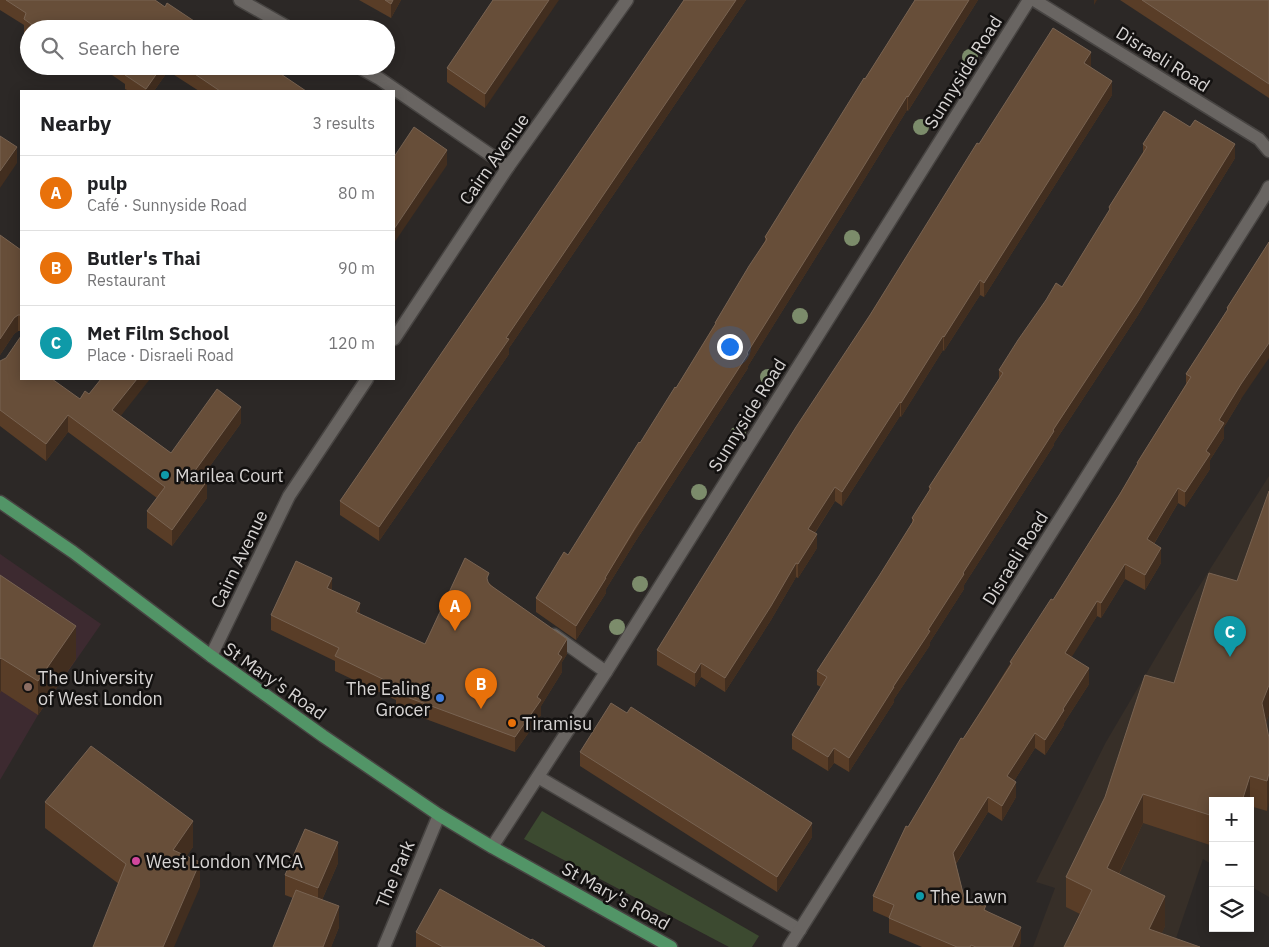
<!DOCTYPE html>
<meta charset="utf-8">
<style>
body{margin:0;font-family:"IBM Plex Sans",sans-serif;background:#f2f2f2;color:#202124}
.controls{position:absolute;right:15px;bottom:15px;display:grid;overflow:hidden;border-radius:0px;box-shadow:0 2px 12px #0003}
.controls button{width:45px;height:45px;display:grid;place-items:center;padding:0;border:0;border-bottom:1px solid #e0e0e0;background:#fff;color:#202124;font:25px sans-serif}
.you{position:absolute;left:729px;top:346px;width:18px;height:18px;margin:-12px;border:4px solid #fff;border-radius:50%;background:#1a73e8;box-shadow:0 0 0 8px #1a73e833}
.badge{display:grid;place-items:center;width:32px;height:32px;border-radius:50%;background:#b45309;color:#fff;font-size:16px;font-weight:700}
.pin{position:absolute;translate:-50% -41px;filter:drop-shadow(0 1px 2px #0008)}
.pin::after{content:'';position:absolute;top:26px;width:18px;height:15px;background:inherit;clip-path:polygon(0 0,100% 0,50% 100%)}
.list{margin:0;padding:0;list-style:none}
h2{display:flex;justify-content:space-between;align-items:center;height:65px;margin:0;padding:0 20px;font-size:21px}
h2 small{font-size:16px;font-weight:400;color:#757577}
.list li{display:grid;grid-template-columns:32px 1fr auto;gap:15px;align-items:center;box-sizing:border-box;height:75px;padding:0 20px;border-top:1px solid #e0e0e0}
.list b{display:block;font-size:19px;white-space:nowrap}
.list p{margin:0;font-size:16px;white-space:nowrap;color:#757577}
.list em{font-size:16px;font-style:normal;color:#757577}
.icon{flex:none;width:28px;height:28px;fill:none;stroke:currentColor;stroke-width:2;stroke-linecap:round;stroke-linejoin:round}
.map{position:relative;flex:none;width:1269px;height:947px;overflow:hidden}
.search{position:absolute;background:#fff;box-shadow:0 2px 12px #0003;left:20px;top:20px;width:375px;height:55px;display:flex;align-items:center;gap:12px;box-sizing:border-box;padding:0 18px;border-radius:28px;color:#757577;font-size:19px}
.panel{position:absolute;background:#fff;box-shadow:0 2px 12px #0003;left:20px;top:90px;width:375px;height:290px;border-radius:0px}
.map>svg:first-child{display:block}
.built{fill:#372f28}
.education{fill:#3d2a30}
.green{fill:#3c4a30}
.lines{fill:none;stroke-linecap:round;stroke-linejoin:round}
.minor-casing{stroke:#474442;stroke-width:15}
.major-casing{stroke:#474442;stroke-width:15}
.minor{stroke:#696562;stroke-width:12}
.major{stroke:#529567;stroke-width:12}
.tree{fill:#7c8c6b}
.wall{fill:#593d27}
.shaded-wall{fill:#422e1f}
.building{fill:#674e39;stroke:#786352}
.culture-dot{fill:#0f9aa8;stroke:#131110;stroke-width:2}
.education-dot{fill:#8d6e63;stroke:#131110;stroke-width:2}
.shop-dot{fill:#3f7fe0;stroke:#131110;stroke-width:2}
.food-dot{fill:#e8710a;stroke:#131110;stroke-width:2}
.hotel-dot{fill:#d1479c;stroke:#131110;stroke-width:2}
.labels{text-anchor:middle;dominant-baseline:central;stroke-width:5;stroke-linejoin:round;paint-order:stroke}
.street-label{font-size:18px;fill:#d7d4d3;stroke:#131110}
.poi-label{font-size:18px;fill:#d7d4d3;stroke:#131110;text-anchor:start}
</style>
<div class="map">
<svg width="1269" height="947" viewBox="0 0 1269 947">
<rect width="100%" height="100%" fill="#2c2826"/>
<path class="built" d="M1269,476V897L1250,886V801H1213V865L1203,859L1173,947H1033L1055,888L1036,882L1106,742L1176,623Z"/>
<path class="education" d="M0,554L101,624L38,715L0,780Z"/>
<path class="green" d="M542,811L759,936L752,947H729L524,839Z"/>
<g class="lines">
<defs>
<g id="minor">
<path d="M240,0L291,29"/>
<path d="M1034,0L1259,139L1269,151"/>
<path d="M357,66L380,79L508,167"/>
<path d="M394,339L508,167L627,0"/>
<path d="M554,635L606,672"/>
<path d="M211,656L289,496L367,379"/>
<path d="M538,777L800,930"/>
<path d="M492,847L606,672L1029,0"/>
<path d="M384,947L439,815"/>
<path d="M789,947L1265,195L1269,187"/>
</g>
<path id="major" d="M0,502L73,552L211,656L323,736L439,815L492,847L671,947"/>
</defs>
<use href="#minor" class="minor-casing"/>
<use href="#major" class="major-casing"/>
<use href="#minor" class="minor"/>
<use href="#major" class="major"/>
</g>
<g class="tree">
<circle cx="970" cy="57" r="8"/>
<circle cx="921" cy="127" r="8"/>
<circle cx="852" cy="238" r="8"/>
<circle cx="800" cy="316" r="8"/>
<circle cx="768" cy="377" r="8"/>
<circle cx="738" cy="434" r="8"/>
<circle cx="699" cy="492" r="8"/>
<circle cx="640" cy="584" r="8"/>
<circle cx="617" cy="627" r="8"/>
</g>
<g class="wall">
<path d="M0,0H155L165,7L206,29H29V37L24,34V25L0,10Z"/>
<path d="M359,0H401L391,18Z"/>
<path d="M493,0L485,108L447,82V68Z"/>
<path d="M684,0H746L509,348V354L379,541L340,515V501Z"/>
<path d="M915,0H978L908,111L907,110L854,196L748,366V368L635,542L606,589V593L576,640L536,612V598L568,555L676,388L715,325V323L765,241V237Z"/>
<path d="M1120,0H1269V98Z"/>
<path d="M99,66H269L306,91H199L168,71L154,91H129L125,89V84Z"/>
<path d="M1091,66V67L1112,95L984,297L980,295L944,351L943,350L901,417L900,416L842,506L835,501L815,533L817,548L798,578L796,577L771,620L725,692L701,677L695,687L657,665V650L870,315L979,144Z"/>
<path d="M1143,144L1235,158L1138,315L1054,443V445L964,585V589L930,642V645L894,699V702L849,772L834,763L828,771L792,749V735L821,687L817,685V671L879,576L912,523V518L929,491V487L999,379V370L1062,287L1086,248L1109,211V207L1143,152Z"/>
<path d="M0,235L21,250V331H18L14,334L0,355Z"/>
<path d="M1269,242L1241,399L1224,427V438L1210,460V469L1185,507L1178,503L1154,544L1161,563L1145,590L1125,579L1101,618L1097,616L1071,657L1089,684L1064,723V725L1045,755L1035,748L1014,781L1016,797L1002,821L988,812L956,864L964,897L986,910L1021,942L1019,947H922L889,933V918L873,911V896L908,827L1010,664V662L1053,600L1137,466V463L1186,384V374L1227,311V308Z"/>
<path d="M0,361L21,379L80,399L121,416L171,453L241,423L202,477L207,498L172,546L147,528V511L157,498L68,432L46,461L0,426Z"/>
<path d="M1269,491V714L1266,723L1268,736L1267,811L1250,806V801H1213V846L1143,823L1119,874L1165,926L1161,934L1080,914L1066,907V877L1174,683L1237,581Z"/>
<path d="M0,575L76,659L38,715L1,691L0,693Z"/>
<path d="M489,583L567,654L562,662V672L541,706V715L515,752L396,708V700L335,671V661L271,630V615L332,590L360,614L425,644Z"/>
<path d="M580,752L812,837L777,892L580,766Z"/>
<path d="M45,802L193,847L186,856L200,887L119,884L45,828Z"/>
<path d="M338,863L322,900L339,927L331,947H273L293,898L285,895V875Z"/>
<path d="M416,932L531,940L545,947H416Z"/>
</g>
<g class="shaded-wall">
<path d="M393,0H401L391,18V4Z"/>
<path d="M549,0H559L485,108V94Z"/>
<path d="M736,0H746L509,348V354L379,541V527L506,338Z"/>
<path d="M969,0H978L908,111V97Z"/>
<path d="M1094,0H1097L1094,5Z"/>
<path d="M1091,52V66L1084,78V63Z"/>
<path d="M162,66H168V71L154,91H146V89Z"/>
<path d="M1112,81V95L984,297V283Z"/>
<path d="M907,96V110L854,196L748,366V368L635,542L606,589V593L576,640V626L605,578L747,353Z"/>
<path d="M1235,144V158L1138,315L1054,443V445L964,585V589L930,642V645L894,699V702L849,772V758L893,687L963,573Z"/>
<path d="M17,147V163L0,188V171Z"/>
<path d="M447,150V165L394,243V229Z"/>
<path d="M980,280V295L944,351V337Z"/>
<path d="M18,315V331L14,334L0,355V339L14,318Z"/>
<path d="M943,336V350L901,417V403Z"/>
<path d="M1269,343V358L1241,399L1224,427V438L1210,460V469L1185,507V492L1206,451L1219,420L1241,384Z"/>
<path d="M137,379H150L112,427V410Z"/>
<path d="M900,402V416L842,506V492Z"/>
<path d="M241,407V423L194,488V472Z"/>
<path d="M68,415V432L46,461V444Z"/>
<path d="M207,481V498L172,546V530Z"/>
<path d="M835,487V501L808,543V529Z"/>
<path d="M1178,488V503L1147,555V539Z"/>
<path d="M817,534V548L798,578V564Z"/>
<path d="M1161,548V563L1145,590V575Z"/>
<path d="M796,563V577L771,620L725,692V678Z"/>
<path d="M1125,564V579L1101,618V603Z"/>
<path d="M332,578V594L327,588Z"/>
<path d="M1097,601V616L1065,668V653Z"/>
<path d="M360,603V618L356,612Z"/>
<path d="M76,626V659L38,715V681Z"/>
<path d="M567,639V654L562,662V672L541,706V715L515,752V737L558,654Z"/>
<path d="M1,658V691L0,693V659Z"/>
<path d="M701,663V677L695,687V673Z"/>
<path d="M1089,668V684L1064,723V725L1045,755V740L1063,709Z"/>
<path d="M1269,685V714L1262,732V703Z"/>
<path d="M1035,733V748L1007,792V776Z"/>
<path d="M834,748V763L828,771V757Z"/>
<path d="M1269,773V803L1267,811V781Z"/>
<path d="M1250,776V801H1242Z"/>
<path d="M1016,782V797L1002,821V806Z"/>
<path d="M1143,794V823L1107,898V868Z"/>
<path d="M988,797V812L953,868V853Z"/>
<path d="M193,821V847L173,876V850Z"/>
<path d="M812,823V837L777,892V877Z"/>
<path d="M338,842V863L318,909V888Z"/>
<path d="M200,862V887L174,947H163Z"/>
<path d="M1165,896V926L1155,947L1149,929Z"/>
<path d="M339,906V927L331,947H323Z"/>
<path d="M1021,927V942L1019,947H1012Z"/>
</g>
<g class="building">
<path d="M6,0H155L165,7L167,3L206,29H38L24,19L26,13Z"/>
<path d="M385,0H393L391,4Z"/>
<path d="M493,0H549L485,94L447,68Z"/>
<path d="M684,0H736L506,338L509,339L379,527L340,501Z"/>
<path d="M915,0H969L908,97L907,96L854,182L747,353L748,354L635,528L605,578H606L576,626L536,598L564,552L568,555L639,442L640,443L675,387L676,388L716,323H715L749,266L767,239L765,237L864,78L865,79Z"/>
<path d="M1142,0H1269V84Z"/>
<path d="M1053,28L1091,52L1084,63L1112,81L984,283L980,280L944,337L943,336L901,403L900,402L842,492L835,487L808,529L817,534L798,564L796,563L771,606L725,678L701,663L695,673L657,650L796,427L870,315L977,143L979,144Z"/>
<path d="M120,66H162L146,89L125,75L127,71Z"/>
<path d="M183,66H269L306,91H220Z"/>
<path d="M1164,111L1190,127L1195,120L1235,144L1138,301L1053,430L1054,431L963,573L964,574L928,630L930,631L893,687H894L849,758L834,748L828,757L792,735L827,677L817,671L879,576L914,520L912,518L931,488L929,487L1003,373L999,370L1018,340L1046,300L1056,283L1062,287L1110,209L1109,207L1147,147L1143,144Z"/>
<path d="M414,127L447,150L394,229V157Z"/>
<path d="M0,136L17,147L0,171Z"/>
<path d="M0,235L21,250V315H18L14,318L0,339Z"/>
<path d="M1269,242V343L1241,384L1219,420L1224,423L1206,451L1210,454L1185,492L1178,488L1147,539L1161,548L1145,575L1125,564L1101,603L1097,601L1065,653L1089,668L1063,709L1064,710L1045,740L1035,733L1007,776L1016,782L1002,806L988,797L953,853L964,897L986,905L984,910L1021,927L1012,947H976L971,945L970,947H957L889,918L894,905L873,896L906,826L908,827L961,738L963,739L987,702L1012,663L1010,662L1051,599L1053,600L1120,494L1138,463H1137L1191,377L1186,374L1228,309L1227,308Z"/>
<path d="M21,336V379H52L80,399L85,391L89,394L101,379H137L112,410L171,453L217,389L241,407L194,472L207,481L172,530L147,511L165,487L68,415L46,444L0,410V361L6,358Z"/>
<path d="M1269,491V685L1262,703L1269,738V773L1267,781L1250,776L1242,801H1213V816L1143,794L1107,868L1165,896L1149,929L1200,947H1064L1092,890L1066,877L1105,797L1145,675L1174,683L1209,573L1237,581Z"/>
<path d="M465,558L489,573L487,578L488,582L490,585L567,639L558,654L562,657L537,697L541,700L515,737L396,693L399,687L335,656L339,648L271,615L296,561L332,578L327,588L360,603L356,612L425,644Z"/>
<path d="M0,575L76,626L38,681L1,658L0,659Z"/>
<path d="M611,703L627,713L631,707L812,823L777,877L580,752Z"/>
<path d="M91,746L193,821L173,850L200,862L163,947H93L126,864L45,802Z"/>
<path d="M305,829L338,842L318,888L285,875Z"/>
<path d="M440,889L531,940L532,939L545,947H443L416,932Z"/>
<path d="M296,890L339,906L323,947H273Z"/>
</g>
<g class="culture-dot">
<circle cx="165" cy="475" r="5"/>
<circle cx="920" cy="896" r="5"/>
</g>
<circle class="education-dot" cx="28" cy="687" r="5"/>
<circle class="shop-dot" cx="440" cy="698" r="5"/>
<circle class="food-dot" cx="512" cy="723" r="5"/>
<circle class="hotel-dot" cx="136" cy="861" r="5"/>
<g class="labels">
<g class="street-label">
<text transform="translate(1163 59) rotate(32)">Disraeli Road</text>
<text transform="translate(963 72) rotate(-58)">Sunnyside Road</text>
<text transform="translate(494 159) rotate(-55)">Cairn Avenue</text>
<text transform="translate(747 415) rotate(-58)">Sunnyside Road</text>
<text transform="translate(1015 558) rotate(-58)">Disraeli Road</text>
<text transform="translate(239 559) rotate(-64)">Cairn Avenue</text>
<text transform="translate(275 681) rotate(35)">St Mary's Road</text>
<text transform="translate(395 874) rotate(-67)">The Park</text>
<text transform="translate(616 896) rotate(29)">St Mary's Road</text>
</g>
<g class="poi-label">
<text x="175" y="475">Marilea Court</text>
<text x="38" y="677">The University<tspan x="38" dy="21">of West London</tspan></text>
<text x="430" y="688" text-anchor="end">The Ealing<tspan x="430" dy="21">Grocer</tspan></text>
<text x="522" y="723">Tiramisu</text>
<text x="146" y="861">West London YMCA</text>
<text x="930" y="896">The Lawn</text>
</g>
</g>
</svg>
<div class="controls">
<button>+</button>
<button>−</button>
<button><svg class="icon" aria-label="layers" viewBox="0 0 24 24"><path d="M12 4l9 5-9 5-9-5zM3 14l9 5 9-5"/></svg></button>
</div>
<div class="you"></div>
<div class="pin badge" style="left:455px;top:631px;background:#e8710a">A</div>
<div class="pin badge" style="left:481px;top:709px;background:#e8710a">B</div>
<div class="pin badge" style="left:1230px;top:657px;background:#0f9aa8">C</div>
<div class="search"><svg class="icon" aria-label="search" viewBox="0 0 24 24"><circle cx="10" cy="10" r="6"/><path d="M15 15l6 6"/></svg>Search here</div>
<section class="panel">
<h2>Nearby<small>3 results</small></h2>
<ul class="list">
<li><span class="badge" style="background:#e8710a">A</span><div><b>pulp</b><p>Café · Sunnyside Road</p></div><em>80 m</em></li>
<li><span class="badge" style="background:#e8710a">B</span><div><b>Butler's Thai</b><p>Restaurant</p></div><em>90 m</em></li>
<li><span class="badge" style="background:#0f9aa8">C</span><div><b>Met Film School</b><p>Place · Disraeli Road</p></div><em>120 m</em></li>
</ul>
</section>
</div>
